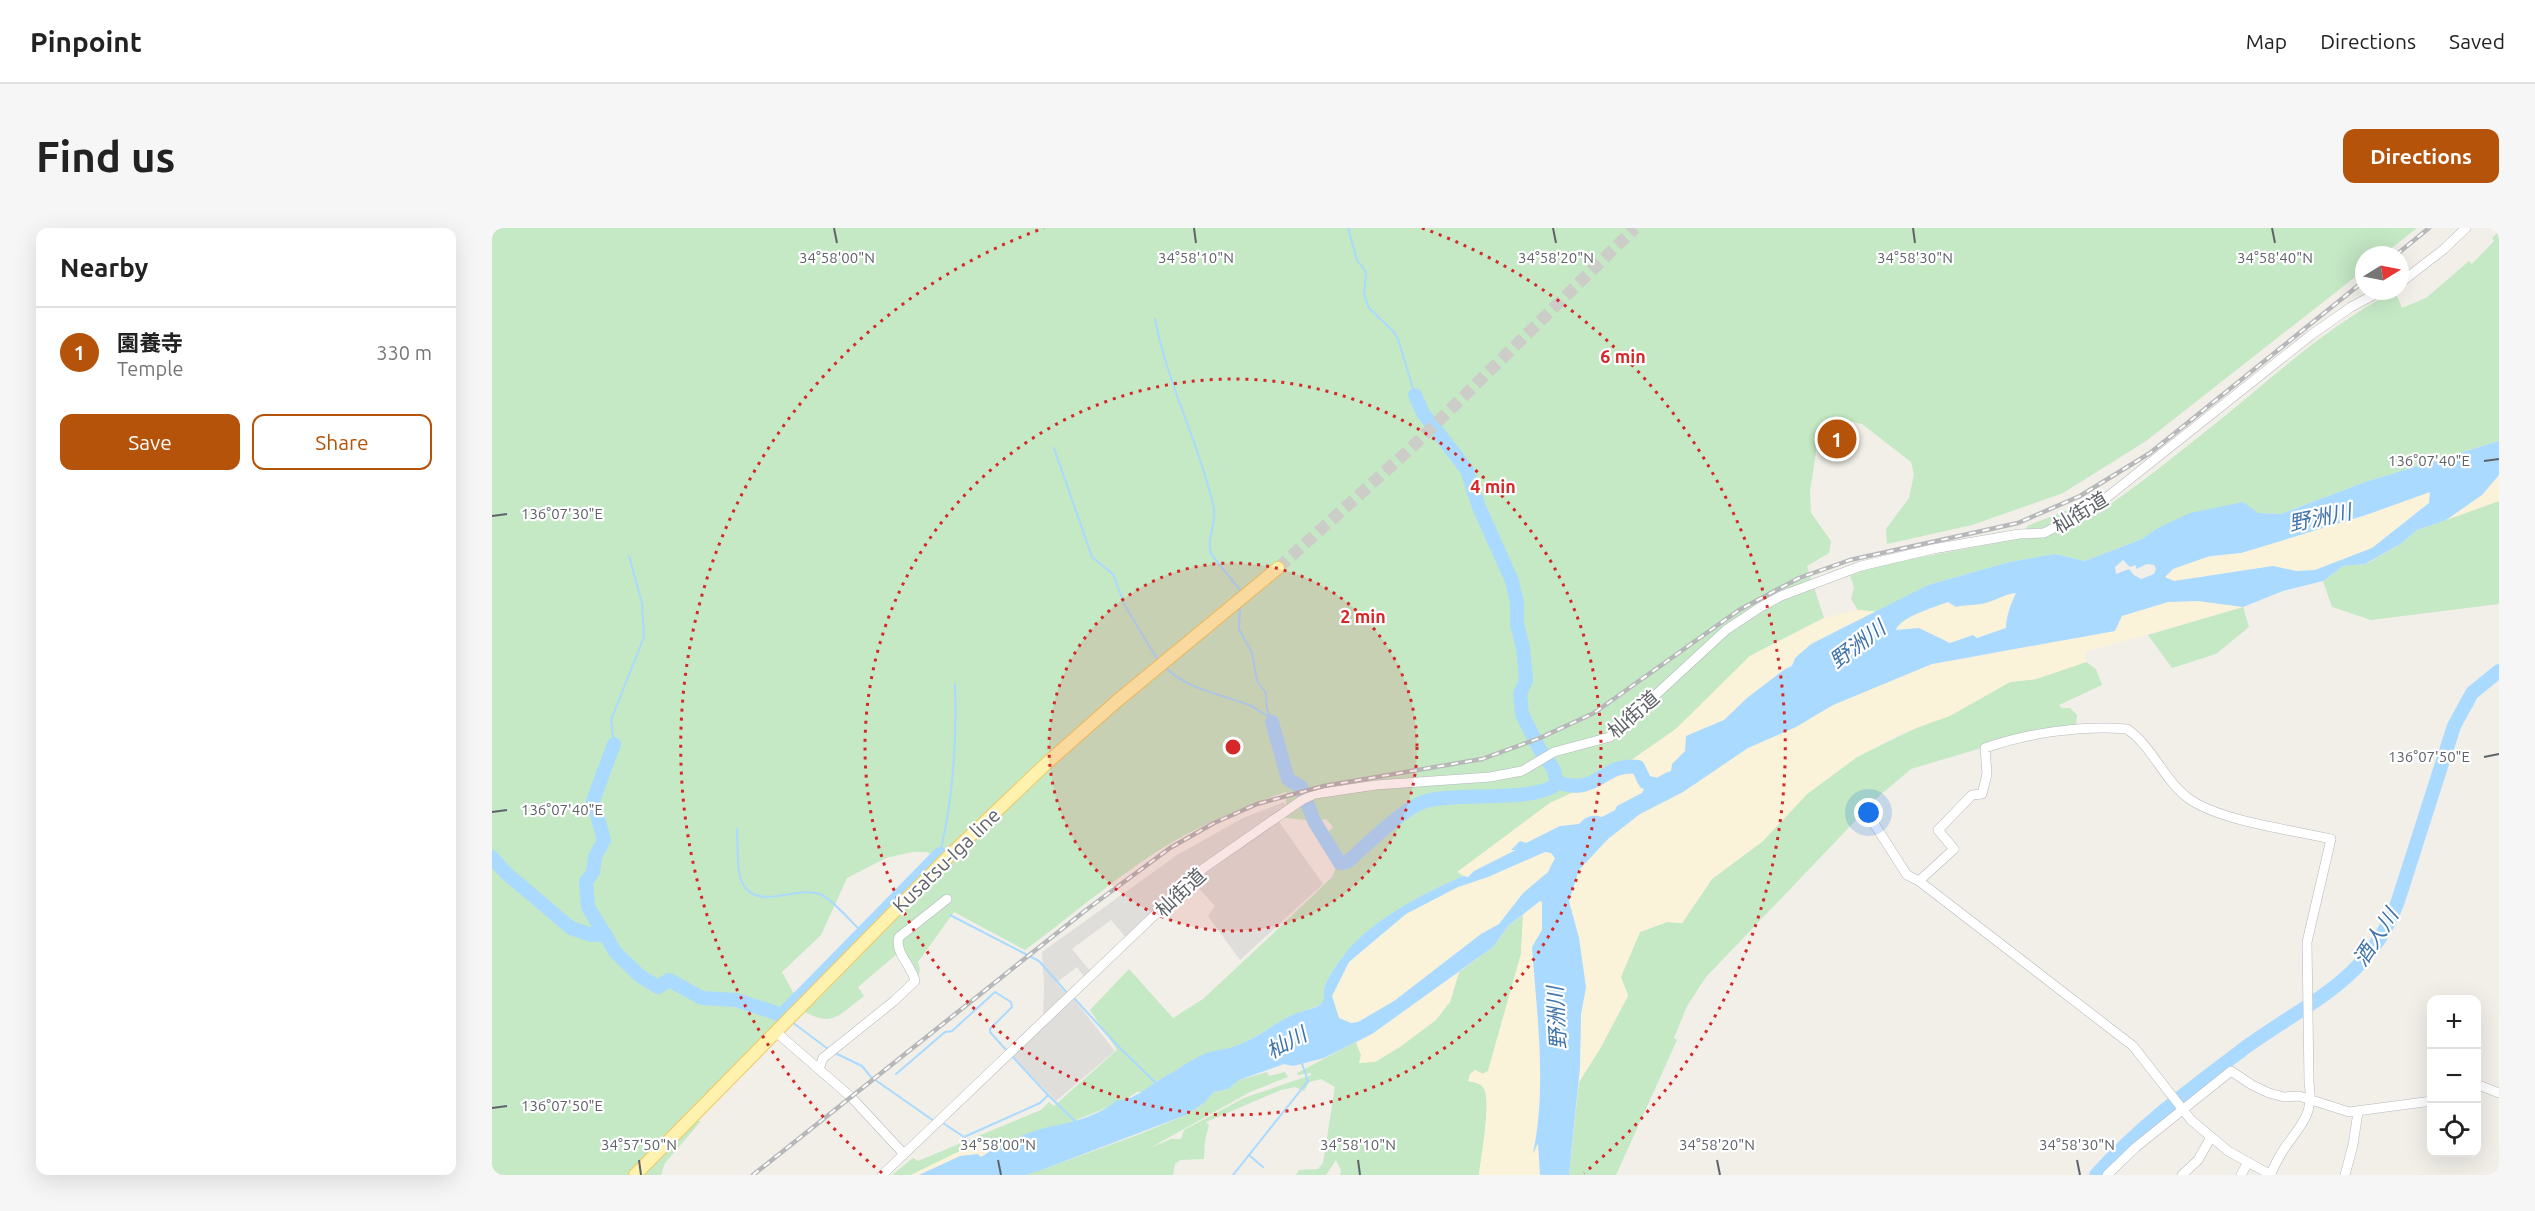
<!DOCTYPE html>
<meta charset="utf-8">
<style>
body{margin:0;font-family:Ubuntu,"Noto Sans JP",sans-serif;background:#f6f6f6;color:#222}
.controls{position:absolute;right:18px;bottom:18px;display:grid;overflow:hidden;border-radius:12px;box-shadow:0 6px 24px #0002}
.controls button{width:54px;height:54px;display:grid;place-items:center;padding:0;border:0;border-bottom:2px solid #e0e0e0;background:#fff;color:#222;font:30px sans-serif}
.compass{position:absolute;left:1863px;top:18px;width:54px;height:54px;border-radius:50%;background:#fff;box-shadow:0 6px 24px #0002;rotate:80deg}
.you{position:absolute;left:1377px;top:585px;width:21px;height:21px;margin:-15px;border:4px solid #fff;border-radius:50%;background:#1a73e8;box-shadow:0 0 0 9px #1a73e833}
.badge{display:grid;place-items:center;width:39px;height:39px;border-radius:50%;background:#b45309;color:#fff;font-size:20px;font-weight:700}
.pin{position:absolute;translate:-50% -50%;border:3px solid #fff;box-shadow:0 2px 6px #0006}
.list{margin:0;padding:0;list-style:none}
h2{display:flex;justify-content:space-between;align-items:center;height:78px;margin:0;padding:0 24px;font-size:26px}
h2 small{font-size:20px;font-weight:400;color:#767676}
.list li{display:grid;grid-template-columns:39px 1fr auto;gap:18px;align-items:center;box-sizing:border-box;height:90px;padding:0 24px;border-top:2px solid #e0e0e0}
.list b{display:block;font-size:22px;white-space:nowrap}
.list p{margin:0;font-size:20px;white-space:nowrap;color:#767676}
.list em{font-size:20px;font-style:normal;color:#767676}
.actions{display:flex;gap:12px;padding:18px 24px}
.actions a{flex:1;padding:14px 0;border:2px solid #b45309;border-radius:12px;text-align:center;font-size:21px;color:#b45309}
.actions .main{background:#b45309;color:#fff}
.icon{flex:none;width:33px;height:33px;fill:none;stroke:currentColor;stroke-width:2;stroke-linecap:round;stroke-linejoin:round}
.map{position:relative;flex:none;width:2007px;height:947px;overflow:hidden;border-radius:12px}
header{display:flex;align-items:center;gap:36px;box-sizing:border-box;height:84px;padding:0 30px;background:#fff;border-bottom:2px solid #e0e0e0}
header strong{font-size:28px}
nav{display:flex;gap:33px;margin-inline-start:auto;font-size:21px}
.intro{display:flex;align-items:center;justify-content:space-between;box-sizing:border-box;height:144px;padding:0 36px}
h1{margin:0;font-size:42px}
.button{padding:15px 27px;border-radius:12px;background:#b45309;color:#fff;font-size:21px;font-weight:700}
main{display:flex;gap:36px;padding:0 36px}
aside{flex:1;background:#fff;border-radius:12px;box-shadow:0 6px 24px #0002}
.map>svg:first-child{display:block}
.industrial{fill:#e0deda}
.green{fill:#c5e8c5;fill-rule:evenodd}
.sand{fill:#fbf3d9}
.water{fill:#aadaff;fill-rule:evenodd}
.lines{fill:none;stroke-linecap:round;stroke-linejoin:round}
.stream{stroke:#aadaff;stroke-width:2}
.river{stroke:#aadaff;stroke-width:14}
.major-tunnel{stroke:#ccccc8;stroke-width:12;stroke-dasharray:12 6;stroke-linecap:butt}
.minor-casing{stroke:#b5b8bc;stroke-width:10}
.major-casing{stroke:#f2c960;stroke-width:14}
.minor{stroke:#fff;stroke-width:9}
.major{stroke:#fff2af;stroke-width:12}
.rail-casing{stroke:#b6b7b8;stroke-width:4.5}
.rail{stroke:#fff;stroke-width:2;stroke-dasharray:7;stroke-linecap:butt}
.ticks{fill:none;stroke:#5f6368;stroke-width:2}
.ring{fill:none;stroke:#d62828;stroke-width:3;stroke-dasharray:3 6}
.labels{text-anchor:middle;dominant-baseline:central;stroke-width:4.5;stroke-linejoin:round;paint-order:stroke}
.street-label{font-size:20px;fill:#5f6368;stroke:#fff}
.water-label{font-size:21px;font-style:italic;fill:#4174aa;stroke:#fff}
.ticks-label{font-size:15px;text-anchor:middle;fill:#5f6368;stroke:#fff;stroke-width:4.5;stroke-linejoin:round;paint-order:stroke}
.centre{fill:#d62828;stroke:#fff;stroke-width:3}
.ring-label{font-size:18px;text-anchor:middle;font-weight:bold;fill:#d62828;stroke:#fff;stroke-width:4.5;stroke-linejoin:round;paint-order:stroke}
</style>
<header>
<strong>Pinpoint</strong>
<nav><a>Map</a><a>Directions</a><a>Saved</a></nav>
</header>
<div class="intro"><h1>Find us</h1><a class="button">Directions</a></div>
<main>
<aside>
<h2>Nearby<small></small></h2>
<ul class="list">
<li><span class="badge">1</span><div><b>園養寺</b><p>Temple</p></div><em>330 m</em></li>
</ul>
<div class="actions"><a class="main">Save</a><a>Share</a></div>
</aside>
<div class="map">
<svg width="2007" height="947" viewBox="0 0 2007 947">
<rect width="100%" height="100%" fill="#f1efe8"/>
<g class="industrial">
<path d="M792,574L794,578L635,711L619,692L580,721L599,744L593,750L585,739L564,755L575,767L551,790L552,757L550,724L685,627L751,590Z"/>
<path d="M785,591L831,656L748,732L716,688L723,678L701,654L714,642Z"/>
<path d="M581,770L623,823L564,873L520,827Z"/>
</g>
<g class="green">
<path d="M0,0H1925L1891,27H1872V42L1654,213L1571,265L1480,297L1395,316L1394,301L1417,270L1422,246L1419,234L1370,196L1348,191L1338,195L1327,206L1318,263L1319,285L1339,313L1337,325L1315,338L1332,390L1258,428L1184,501L1115,549L1058,575L966,644L971,648C929,667 877,694 849,731C843,739 835,751 832,760C831,767 834,771 828,777L796,789L749,817L736,822L721,823L712,827L665,853L652,864H645L631,873L572,897L562,898L514,915L497,913L468,923L419,947H400L421,930L426,933L549,882L557,874L562,878L625,822L598,782L637,741L681,790L711,771L787,700L840,649L849,628L832,608L841,599L834,591L823,593L794,590V564C759,576 726,589 693,607C636,638 585,684 533,722L462,684L426,734L428,742L426,750L406,725L366,759L372,768C342,791 340,800 304,779L136,947H0ZM420,624H435L455,636L325,772L301,764L290,744L329,707L355,650L394,630Z"/>
<path d="M2007,3V213L1873,254L1789,286L1766,285L1664,301L1650,311L1593,333L1563,326L1517,334L1436,357L1387,384L1366,382L1359,371L1362,359L1358,348L1386,337L1532,310L1535,298L1591,276L1601,288C1653,253 1702,213 1751,173C1799,133 1846,92 1903,63L1910,80L1934,70L1977,33L1980,36L2002,13L2000,10Z"/>
<path d="M2007,273V376L1879,392L1840,379L1831,353L1851,338L1874,336L1910,315L1925,302Z"/>
<path d="M1751,379L1757,399L1724,426L1680,440L1656,407Z"/>
<path d="M1594,434L1604,441L1610,457L1567,477L1570,480H1578L1585,487L1584,497L1505,513L1486,521L1419,541L1387,568L1214,749L1195,778L1182,810L1185,812L1124,947H1077L1087,854L1109,819L1136,768L1128,750L1148,704L1175,694L1190,695L1220,651L1271,613L1315,566L1365,529L1518,454L1544,451Z"/>
<path d="M1031,687L1029,726L996,843L976,853C982,854 989,855 993,861C999,875 989,930 987,947H848L849,942L844,932L834,947H804L807,942L826,941L831,935L843,859L829,851L817,854L812,863L803,859L789,862L714,894L717,897L713,912L712,931L688,932L683,936L681,947H518L552,941L648,906L694,887L712,875L722,864L736,861L747,852L775,844L777,848L793,844L796,849L758,864L658,920L679,911H689L692,902L752,870L819,847V845L806,847L805,845L864,814L869,827L958,774L967,744L1001,719L1016,698Z"/>
<path d="M204,893H209L173,935L169,947H151Z"/>
</g>
<g class="sand">
<path d="M2007,247V273L1954,292L1990,267Z"/>
<path d="M1938,264L1937,275L1880,320L1823,342L1804,343L1781,338L1682,353L1672,349C1693,329 1723,330 1750,324C1767,321 1785,314 1803,309C1848,295 1893,280 1938,264Z"/>
<path d="M1524,364C1519,375 1514,388 1514,400L1485,410L1481,407L1458,415L1427,400L1404,402C1408,389 1443,379 1457,374L1464,379L1491,375Z"/>
<path d="M1706,373L1751,379L1593,424L1594,434L1544,451L1518,454L1458,488L1410,505L1365,529L1315,566L1271,613L1220,651L1190,695L1175,694L1148,704L1129,749L1136,767L1109,819L1087,854L1089,786L1094,759L1077,673L1087,642L1116,611L1148,586L1191,564L1256,520L1304,499L1341,477L1440,436L1491,428L1676,374Z"/>
<path d="M1366,382L1387,384L1350,399L1255,470L1232,492L1194,508L1193,523L1180,536L1179,544L1152,560L1150,565L1125,578L1124,582L1110,589L1087,596L1068,598L982,643L976,649L965,644L1058,575L1115,549L1184,501L1258,428L1332,390Z"/>
<path d="M1053,623L1059,625L1063,630L1056,644L1012,688L1007,696L989,706L903,773L866,794L859,795L847,790L840,768L857,734L914,686L966,659L996,649Z"/>
<path d="M1048,673H1050V702L1040,719C1045,786 1056,855 1042,921L1047,913L1048,947H987C989,930 999,875 992,861C989,855 982,854 976,853L978,846L983,842L992,846L996,843L1029,726L1031,687Z"/>
<path d="M967,744L958,774L944,792L908,819L883,834L867,835L869,827L864,814L880,806Z"/>
<path d="M497,913L514,915L489,930L486,926L468,928L427,947H419L468,923Z"/>
</g>
<path class="water" d="M2007,213V247L1990,267L1954,292L1925,302L1910,315L1873,336L1851,338L1831,353L1791,363L1751,379L1706,373L1676,374L1630,388L1623,403L1440,436L1341,477L1304,499L1256,520L1191,564L1148,586L1116,611L1087,642L1077,673L1087,710L1094,759L1089,786L1088,839L1077,947H1048L1046,915L1041,926C1055,858 1045,788 1040,719L1050,702V674L1048,673L1016,698L1001,719L880,806L832,830L801,838L792,836L747,852L736,861L722,864L712,875L694,887L552,941L533,947H427L468,928L486,926L489,929C508,916 539,902 562,898C583,894 610,886 625,872C641,874 659,856 672,849C686,842 707,826 721,823C732,821 741,820 751,815C767,808 782,796 798,788C808,783 819,782 828,777C834,771 831,767 832,760C835,751 843,739 849,731C875,694 930,666 971,648L976,649L982,643L1024,622H1019L1028,613L1034,615L1068,598L1087,596C1094,588 1100,586 1110,589L1123,582L1125,578L1150,565C1153,557 1170,545 1179,543L1180,536L1193,523L1194,508L1232,492L1255,470L1293,441L1300,438L1303,430L1319,416L1436,357L1517,334L1563,326L1593,333L1650,311L1664,301L1698,285L1751,274L1766,285L1789,286L1873,254ZM1938,264L1937,275L1880,320L1823,342L1804,343L1781,338L1682,353L1673,349L1681,341L1692,337L1718,328L1749,325L1874,287ZM1631,332L1638,339L1644,337V341L1655,336L1662,337L1664,341L1662,346L1649,351L1642,347L1637,341L1624,346L1623,339ZM1524,365C1519,375 1514,389 1514,400L1485,410L1481,407L1458,415L1427,400L1404,402C1408,389 1443,379 1456,374L1464,379C1475,376 1487,378 1497,374C1506,371 1514,366 1524,365ZM1053,624L1059,625L1063,630L1056,644L1031,665L1007,696L989,706L902,773L866,794L859,795L847,790L840,768L857,734L914,686L966,659L996,649Z"/>
<g class="lines">
<g class="stream">
<path d="M856,0L865,32L874,44L872,67L877,80L902,104L906,111L923,167"/>
<path d="M663,91C675,154 706,213 721,276C726,294 714,309 719,326L748,362V366"/>
<path d="M562,220L600,329L621,346L633,378L666,432"/>
<path d="M748,378L747,401L760,425L765,453L774,465L775,481L780,494"/>
<path d="M672,438C693,461 729,466 757,477C764,479 769,486 777,488"/>
<path d="M122,516L119,492L152,409L150,375L137,328"/>
<path d="M245,601C246,614 244,646 251,656C266,684 306,656 330,667C342,673 360,695 371,705"/>
<path d="M448,626C461,571 465,513 463,456"/>
<path d="M458,687L547,733L576,766"/>
<path d="M581,769L626,818L664,855"/>
<path d="M300,794L336,821"/>
<path d="M341,824L370,838L379,849L442,893"/>
<path d="M519,827L556,867L584,894"/>
<path d="M404,846L453,804L460,803L503,764L519,774L520,779L498,801V804L515,823"/>
<path d="M451,895L472,909L548,875L556,867"/>
<path d="M757,927L771,939"/>
<path d="M741,947L816,853L809,833"/>
</g>
<g class="river">
<path d="M923,167L931,185L975,242L987,279L1020,353L1025,374V396L1031,420L1034,452L1028,466L1030,486L1050,526L1061,540L1065,554C1106,569 1110,534 1146,539L1153,554L1166,557L1177,556"/>
<path d="M780,494L796,551L809,559L822,593L848,635L855,634C874,618 909,582 931,574C963,563 1046,576 1067,554"/>
<path d="M122,516L101,573L112,612L103,629L101,644L94,654L96,679L124,725L148,748L166,759L177,752L210,770L244,772L290,787L448,626"/>
<path d="M0,629L14,645L79,700L100,707L113,706"/>
<path d="M1604,947C1648,898 1701,859 1754,819C1818,773 1877,752 1906,673L1962,498L1980,465L2007,443"/>
</g>
<path class="major-tunnel" d="M786,340L918,221L1143,0"/>
<defs>
<g id="minor">
<path d="M1908,55L1952,21L1974,0"/>
<path d="M1374,583L1415,647L1427,653L1641,818L1699,892L1736,923L1779,947"/>
<path d="M1427,653L1462,621L1446,602L1480,567L1490,566L1495,546L1493,520C1535,505 1591,497 1635,501C1660,518 1672,552 1696,570C1727,593 1800,602 1839,611L1815,714L1817,855C1822,884 1811,895 1794,918C1788,926 1783,937 1778,947"/>
<path d="M284,804L359,869L411,925"/>
<path d="M327,841L331,830L402,773L423,753C420,738 402,724 407,709L455,671"/>
<path d="M1984,856L2007,865"/>
<path d="M390,947L712,640L810,572L823,566L884,557L998,549L1030,543L1062,524L1118,509L1234,402L1267,380L1289,368L1369,338L1441,321L1527,306L1552,305L1604,278L1819,107L1859,79L1889,63"/>
<path d="M1615,947L1644,919L1739,843L1760,857L1777,865L1792,869L1807,868L1857,884L1940,873"/>
<path d="M1690,947L1706,932L1719,909"/>
<path d="M1749,947L1756,934"/>
<path d="M1853,947L1861,917L1866,884"/>
</g>
<path id="major" d="M143,947L456,629L556,534L625,473L786,340"/>
</defs>
<use href="#minor" class="minor-casing"/>
<use href="#major" class="major-casing"/>
<use href="#minor" class="minor"/>
<use href="#major" class="major"/>
<defs>
<g id="rail">
<path d="M1904,27L1937,0"/>
<path d="M261,947L594,682L678,620L722,595L765,576L832,558L990,531L1048,510L1102,485L1247,382L1307,350L1358,332L1526,295L1588,268L1658,225L1872,53"/>
</g>
</defs>
<use href="#rail" class="rail-casing"/>
<use href="#rail" class="rail"/>
</g>
<path class="ticks" d="M342,0L345,15M702,0L704,15M1061,0L1064,15M1421,0L1423,15M1780,0L1783,15M1992,233L2007,231M0,288L15,286M1992,529L2007,526M0,584L15,582M0,880L15,878M147,932L149,947M506,932L509,947M866,932L868,947M1225,932L1228,947M1585,932L1588,947"/>
<circle cx="741" cy="519" r="184" fill="#d62828" fill-opacity=".12"/>
<g class="ring">
<circle cx="741" cy="519" r="184"/>
<circle cx="741" cy="519" r="368"/>
<path d="M390 945A552 552 0 0 1 552 0M930 0A552 552 0 0 1 1092 945"/>
</g>
<g class="labels">
<g class="street-label">
<text transform="translate(1588 284) rotate(-31)">杣街道</text>
<text transform="translate(1141 486) rotate(-41)">杣街道</text>
<text transform="translate(454 632) rotate(-44)">Kusatsu-Iga line</text>
<text transform="translate(688 664) rotate(-43)">杣街道</text>
</g>
<g class="water-label">
<text transform="translate(1828 289) rotate(-12)">野洲川</text>
<text transform="translate(1365 416) rotate(-37)">野洲川</text>
<text transform="translate(1883 709) rotate(-57)">酒人川</text>
<text transform="translate(1064 790) rotate(-93)">野洲川</text>
<text transform="translate(794 814) rotate(-28)">杣川</text>
</g>
</g>
<g class="ticks-label">
<text x="1064" y="35">34°58'20"N</text>
<text x="345" y="35">34°58'00"N</text>
<text x="704" y="35">34°58'10"N</text>
<text x="1423" y="35">34°58'30"N</text>
<text x="1783" y="35">34°58'40"N</text>
<text x="1937" y="238">136°07'40"E</text>
<text x="70" y="291">136°07'30"E</text>
<text x="1937" y="534">136°07'50"E</text>
<text x="70" y="587">136°07'40"E</text>
<text x="70" y="883">136°07'50"E</text>
<text x="147" y="922">34°57'50"N</text>
<text x="506" y="922">34°58'00"N</text>
<text x="866" y="922">34°58'10"N</text>
<text x="1225" y="922">34°58'20"N</text>
<text x="1585" y="922">34°58'30"N</text>
</g>
<circle cx="741" cy="519" r="9" class="centre"/>
<g class="ring-label">
<text x="1131" y="135">6 min</text>
<text x="1001" y="265">4 min</text>
<text x="871" y="395">2 min</text>
</g>
</svg>
<div class="controls">
<button>+</button>
<button>−</button>
<button><svg class="icon" aria-label="locate" viewBox="0 0 24 24"><circle cx="12" cy="12" r="6"/><path d="M12 2v4M12 18v4M2 12h4M18 12h4"/></svg></button>
</div>
<svg class="compass" viewBox="-18 -18 36 36"><path d="M0-13l5 13h-10z" fill="#e53935"/><path d="M0 13l5-13h-10z" fill="#767676"/></svg>
<div class="you"></div>
<div class="pin badge" style="left:1345px;top:211px">1</div>
</div>
</main>
